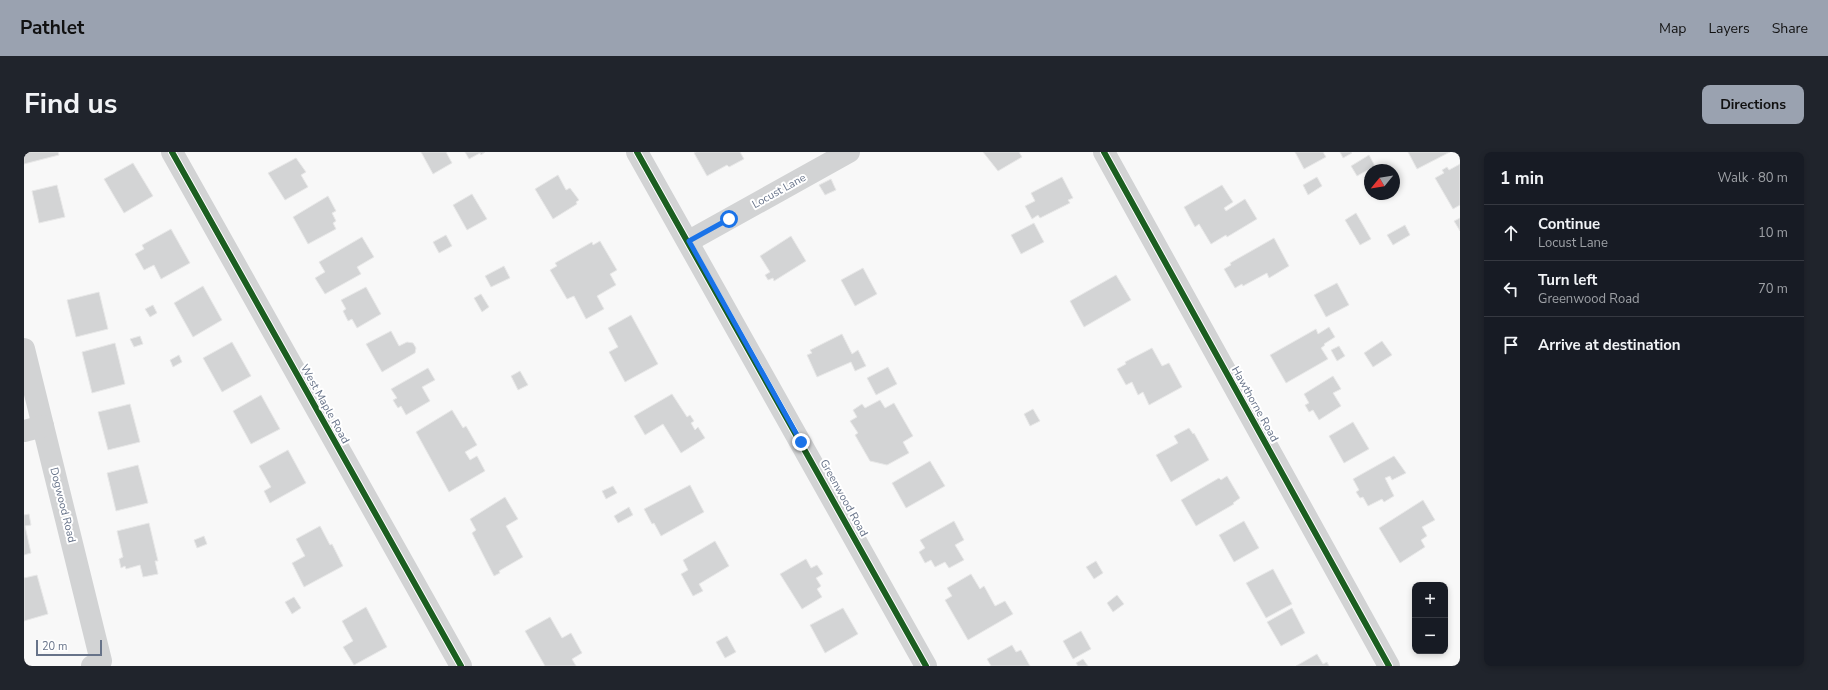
<!DOCTYPE html>
<meta charset="utf-8">
<style>
body{margin:0;font-family:"Nunito Sans",sans-serif;background:#20242c;color:#f1f3f6}
.controls{position:absolute;right:12px;bottom:12px;display:grid;overflow:hidden;border-radius:8px;box-shadow:0 2px 6px #0003}
.controls button{width:36px;height:36px;display:grid;place-items:center;padding:0;border:0;border-bottom:1px solid #363941;background:#171b24;color:#f1f3f6;font:20px sans-serif}
.compass{position:absolute;left:1340px;top:12px;width:36px;height:36px;border-radius:50%;background:#171b24;box-shadow:0 2px 6px #0003;rotate:240deg}
.scale{position:absolute;left:12px;bottom:10px;width:66px;box-sizing:border-box;padding-left:4px;border:2px solid #677389;border-top:0;font-size:11px;line-height:14px;white-space:nowrap;color:#677389;-webkit-text-stroke:3px #fff;paint-order:stroke}
.stop{position:absolute;width:12px;height:12px;margin:-9px;border:3px solid #1a73e8;border-radius:50%;background:#fff}
.stop.end{background:#1a73e8;border-color:#fff;box-shadow:0 1px 4px #0008}
.list{margin:0;padding:0;list-style:none}
h2{display:flex;justify-content:space-between;align-items:center;height:52px;margin:0;padding:0 16px;font-size:17px}
h2 small{font-size:13px;font-weight:400;color:#9ea1a6}
.list li{display:grid;grid-template-columns:26px 1fr auto;gap:12px;align-items:center;box-sizing:border-box;height:56px;padding:0 16px;border-top:1px solid #363941}
.list b{display:block;font-size:15px;white-space:nowrap}
.list p{margin:0;font-size:13px;white-space:nowrap;color:#9ea1a6}
.list em{font-size:13px;font-style:normal;color:#9ea1a6}
.icon{flex:none;width:22px;height:22px;fill:none;stroke:currentColor;stroke-width:2;stroke-linecap:round;stroke-linejoin:round}
.map{position:relative;flex:none;width:1436px;height:514px;overflow:hidden;border-radius:8px}
header{display:flex;align-items:center;gap:24px;box-sizing:border-box;height:56px;padding:0 20px;background:#9aa2b0;color:#111}
header strong{font-size:19px}
nav{display:flex;gap:22px;margin-inline-start:auto;font-size:14px}
.intro{display:flex;align-items:center;justify-content:space-between;box-sizing:border-box;height:96px;padding:0 24px}
h1{margin:0;font-size:28px}
.button{padding:10px 18px;border-radius:8px;background:#9aa2b0;color:#111;font-size:14px;font-weight:700}
main{display:flex;gap:24px;padding:0 24px}
aside{flex:1;background:#171b24;border-radius:8px;box-shadow:0 2px 6px #0003}
.map>svg:first-child{display:block}
.building{fill:#d3d4d5;stroke:#e8e8e8}
.lines{fill:none;stroke-linecap:round;stroke-linejoin:round}
.street{stroke:#d2d3d4;stroke-width:22}
.cycleway-casing{stroke:#fff;stroke-width:8}
.cycleway{stroke:#1b5e20;stroke-width:6}
.route{stroke:#1a73e8;stroke-width:5}
.labels{text-anchor:middle;dominant-baseline:central;stroke-width:4;stroke-linejoin:round;paint-order:stroke}
.street-label{font-size:11px;fill:#677389;stroke:#fff}
</style>
<header>
<strong>Pathlet</strong>
<nav><a>Map</a><a>Layers</a><a>Share</a></nav>
</header>
<div class="intro"><h1>Find us</h1><a class="button">Directions</a></div>
<main>
<div class="map">
<svg width="1436" height="514" viewBox="0 0 1436 514">
<rect width="100%" height="100%" fill="#f8f8f8"/>
<g class="building">
<path d="M0,0H34L35,3L0,12Z"/>
<path d="M397,0H422L428,11L409,22Z"/>
<path d="M441,0H461L457,3L456,1L445,7Z"/>
<path d="M672,0H716L720,7L705,15L703,13L683,24L670,1Z"/>
<path d="M959,0H995L998,5L974,19Z"/>
<path d="M1271,0H1299L1302,5L1280,17Z"/>
<path d="M1316,0H1327L1328,1L1319,6Z"/>
<path d="M1384,0H1426L1393,17Z"/>
<path d="M1345,3L1351,14L1333,24L1327,14Z"/>
<path d="M272,6L282,20L277,23L284,35L261,48L244,21Z"/>
<path d="M109,11L129,44L100,61L80,27Z"/>
<path d="M1436,12V53L1429,57L1411,26L1420,21L1418,18L1423,15L1425,18Z"/>
<path d="M534,23L542,38L546,36L555,48L552,50L553,52L529,67L511,37Z"/>
<path d="M1038,25L1049,46L1044,48L1046,51L1016,66L1014,63L1008,67L1001,54L1011,49L1007,41Z"/>
<path d="M1293,25L1298,34L1284,43L1279,33Z"/>
<path d="M807,27L812,38L801,43L795,33Z"/>
<path d="M33,33L41,65L15,71L8,39Z"/>
<path d="M1198,33L1209,50L1200,56L1202,59L1221,47L1233,67L1203,85L1202,83L1187,92L1175,72L1171,75L1160,55Z"/>
<path d="M448,42L463,67L443,78L429,53Z"/>
<path d="M304,44L312,59L308,61L312,69L309,71L312,77L284,92L269,65Z"/>
<path d="M1332,61L1347,87L1336,93L1321,68Z"/>
<path d="M1436,66V79L1430,69Z"/>
<path d="M1010,71L1020,90L997,102L987,83Z"/>
<path d="M1381,73L1386,83L1369,93L1363,83Z"/>
<path d="M147,77L166,111L137,127L130,113L120,118L111,102L120,97L118,93Z"/>
<path d="M422,83L428,94L415,101L409,90Z"/>
<path d="M767,84L782,109L750,129L749,126L744,128L741,123L746,120L736,104Z"/>
<path d="M338,85L350,105L333,115L337,122L301,142L291,126L301,120L295,110Z"/>
<path d="M1250,86L1265,114L1245,126L1243,121L1219,134L1218,132L1211,136L1200,117L1207,113L1206,111Z"/>
<path d="M576,89L593,118L586,122L592,133L573,144L580,157L562,167L550,144L543,147L526,118L533,114L531,111L568,90L569,93Z"/>
<path d="M480,114L486,126L467,135L461,124Z"/>
<path d="M839,116L853,142L831,154L817,128Z"/>
<path d="M1092,123L1107,148L1060,175L1046,149Z"/>
<path d="M1313,131L1325,153L1302,165L1290,143Z"/>
<path d="M179,134L198,168L169,185L150,151Z"/>
<path d="M342,135L357,162L333,176L328,167L324,169L319,159L322,157L317,148Z"/>
<path d="M75,140L84,177L52,185L43,148Z"/>
<path d="M457,142L465,155L458,160L450,146Z"/>
<path d="M129,153L133,161L126,165L121,157Z"/>
<path d="M607,163L634,212L601,230L585,200L594,195L584,176Z"/>
<path d="M1305,175L1311,185L1300,192L1301,193L1297,196L1304,207L1262,231L1246,203L1292,177L1294,182Z"/>
<path d="M367,179L375,194L383,190L389,191L392,196L391,201L358,220L342,192Z"/>
<path d="M818,182L828,202L834,198L842,214L831,219L827,210L793,225L783,203L788,201L786,198Z"/>
<path d="M116,184L119,192L110,195L106,187Z"/>
<path d="M1358,189L1368,203L1349,215L1340,201Z"/>
<path d="M208,190L227,224L198,240L179,206Z"/>
<path d="M91,191L101,232L68,241L58,200Z"/>
<path d="M1315,194L1321,204L1313,209L1307,198Z"/>
<path d="M1128,196L1138,214L1145,211L1158,235L1125,253L1119,240L1114,243L1108,230L1102,233L1093,217L1102,212L1101,210Z"/>
<path d="M155,203L158,210L149,215L146,208Z"/>
<path d="M864,215L873,232L852,243L843,226Z"/>
<path d="M404,216L411,228L398,235L406,249L382,263L377,254L374,256L372,253L369,248L373,246L367,237Z"/>
<path d="M496,219L504,233L494,238L487,224Z"/>
<path d="M1309,224L1317,237L1309,241L1317,254L1295,268L1289,258L1285,260L1281,253L1285,251L1280,242Z"/>
<path d="M648,242L663,265L666,263L670,269L667,271L671,278L674,275L681,286L657,301L639,272L621,283L610,264Z"/>
<path d="M237,243L256,277L227,292L209,259Z"/>
<path d="M856,248L861,256L870,251L889,284L879,290L885,301L863,313L846,309L831,283L834,281L826,269L833,265L829,258L838,252L841,256Z"/>
<path d="M106,252L116,290L84,298L74,260Z"/>
<path d="M1009,257L1016,269L1006,274L1000,262Z"/>
<path d="M428,258L439,276L442,274L453,293L441,300L446,308L453,304L461,319L425,340L392,280Z"/>
<path d="M1329,270L1345,297L1320,311L1305,284Z"/>
<path d="M1165,276L1169,282L1170,281L1185,308L1147,330L1132,303L1154,291L1150,284Z"/>
<path d="M264,298L282,331L246,351L240,339L247,335L235,314Z"/>
<path d="M1370,304L1382,321L1368,328L1366,324L1361,326L1370,344L1360,350L1358,347L1344,354L1339,345L1336,346L1332,340L1335,338L1329,327Z"/>
<path d="M906,309L921,334L882,356L868,331Z"/>
<path d="M114,313L124,351L92,359L83,321Z"/>
<path d="M1203,324L1216,346L1209,351L1210,352L1172,374L1157,348L1195,326L1197,328Z"/>
<path d="M666,333L680,360L637,384L630,371L628,372L620,357Z"/>
<path d="M589,334L593,341L582,347L578,339Z"/>
<path d="M481,345L494,367L482,374L499,405L475,419L476,421L470,424L448,381L452,378L446,367Z"/>
<path d="M1399,348L1411,368L1398,375L1403,384L1397,388L1401,395L1376,411L1355,376Z"/>
<path d="M605,355L609,363L594,371L590,364Z"/>
<path d="M5,362L7,373L1,374L7,401L0,403V363Z"/>
<path d="M930,369L940,388L931,393L940,408L925,416L921,410L911,415L907,408L901,411L895,400L901,396L896,388Z"/>
<path d="M1220,369L1235,396L1210,410L1195,383Z"/>
<path d="M125,371L134,409H131L134,422L119,425L116,413L102,417L101,414L97,416L95,407L99,405L93,379Z"/>
<path d="M296,374L306,393L308,392L319,414L280,435L268,411L281,404L272,387Z"/>
<path d="M180,384L183,392L173,396L170,388Z"/>
<path d="M691,389L705,414L675,432L679,439L669,444L657,422L664,418L659,408Z"/>
<path d="M782,407L787,416L793,413L799,422L792,426L797,434L793,437L798,445L778,457L756,422Z"/>
<path d="M1072,409L1079,421L1070,427L1062,415Z"/>
<path d="M1249,417L1268,452L1242,466L1222,431Z"/>
<path d="M947,422L956,437L960,434L971,454L981,449L989,462L944,488L921,448L928,444L923,436Z"/>
<path d="M13,423L24,462L0,469V426Z"/>
<path d="M1093,443L1100,452L1089,460L1083,451Z"/>
<path d="M270,445L277,456L268,462L261,450Z"/>
<path d="M342,455L363,495L330,513L319,495L329,489L318,469Z"/>
<path d="M819,456L834,482L801,501L786,473Z"/>
<path d="M1268,456L1281,481L1257,494L1243,470Z"/>
<path d="M526,465L538,486L547,481L558,501L548,507L552,514H521L501,479Z"/>
<path d="M1057,479L1067,497L1049,507L1039,489Z"/>
<path d="M703,484L712,500L701,506L692,490Z"/>
<path d="M988,493L992,500L997,498L1006,514H967L963,507Z"/>
<path d="M1293,502L1299,512L1303,510L1305,514H1272Z"/>
<path d="M1059,507L1064,514H1054L1052,511Z"/>
</g>
<g class="lines">
<g class="street">
<path d="M148,0L437,514"/>
<path d="M613,0L902,514"/>
<path d="M1080,0L1365,514"/>
<path d="M665,89L825,0"/>
<path d="M0,197L77,509L68,514"/>
<path d="M0,279L19,274"/>
</g>
<defs>
<g id="cycleway">
<path d="M148,0L437,514"/>
<path d="M613,0L902,514"/>
<path d="M1080,0L1365,514"/>
</g>
</defs>
<use href="#cycleway" class="cycleway-casing"/>
<use href="#cycleway" class="cycleway"/>
</g>
<g class="lines">
<path class="route" d="M705,67L665,89L777,290"/>
</g>
<g class="labels">
<g class="street-label">
<text transform="translate(755 39) rotate(-29)">Locust Lane</text>
<text transform="translate(301 252) rotate(61)">West Maple Road</text>
<text transform="translate(1231 252) rotate(61)">Hawthorne Road</text>
<text transform="translate(820 346) rotate(61)">Greenwood Road</text>
<text transform="translate(39 353) rotate(76)">Dogwood Road</text>
</g>
</g>
</svg>
<div class="controls">
<button>+</button>
<button>−</button>
</div>
<svg class="compass" viewBox="-18 -18 36 36"><path d="M0-13l5 13h-10z" fill="#e53935"/><path d="M0 13l5-13h-10z" fill="#9ea1a6"/></svg>
<div class="scale">20 m</div>
<div class="stop" style="left:705px;top:67px"></div>
<div class="stop end" style="left:777px;top:290px"></div>
</div>
<aside>
<h2>1 min<small>Walk · 80 m</small></h2>
<ul class="list">
<li><svg class="icon" aria-label="ahead" viewBox="0 0 24 24"><path d="M12 20V5M6 11l6-6 6 6"/></svg><div><b>Continue</b><p>Locust Lane</p></div><em>10 m</em></li>
<li><svg class="icon" aria-label="left" viewBox="0 0 24 24"><path d="M17 20v-9H6M10 6l-5 5 5 5"/></svg><div><b>Turn left</b><p>Greenwood Road</p></div><em>70 m</em></li>
<li><svg class="icon" aria-label="arrive" viewBox="0 0 24 24"><path d="M6 21V4h12l-3 4 3 4H6"/></svg><div><b>Arrive at destination</b></div></li>
</ul>
</aside>
</main>
